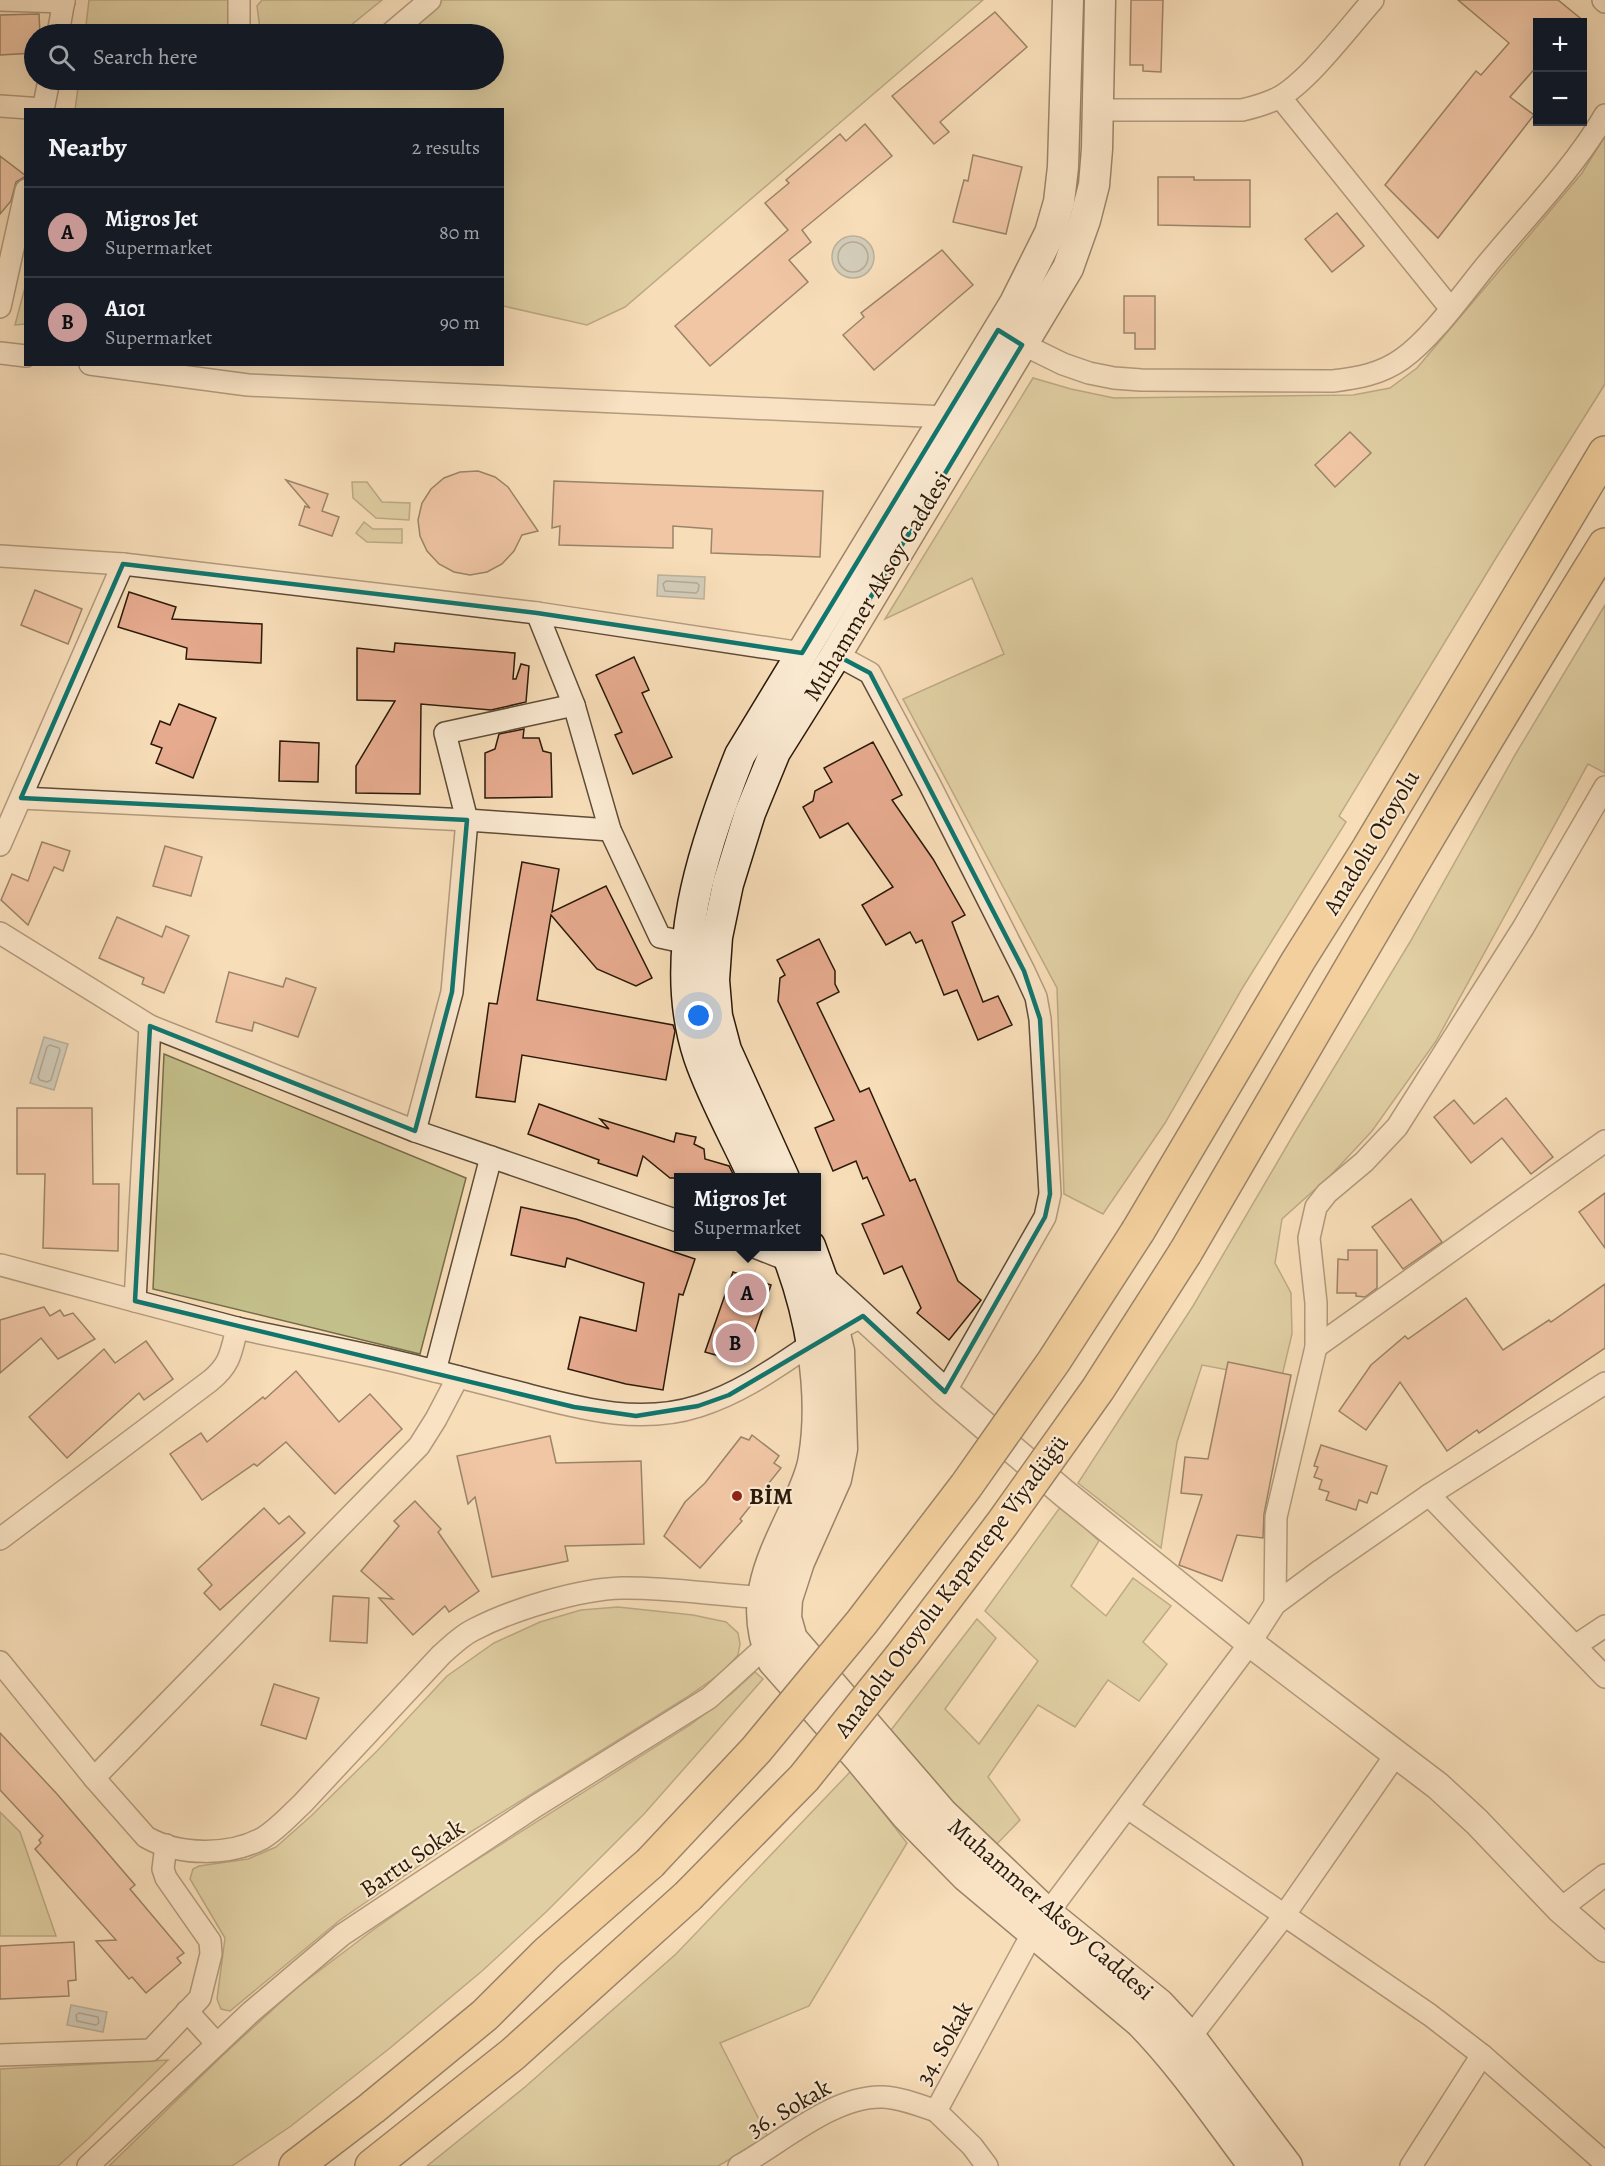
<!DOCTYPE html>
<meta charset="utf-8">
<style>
body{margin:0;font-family:Alegreya,serif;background:#242831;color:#f1f3f6}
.controls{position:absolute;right:18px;top:18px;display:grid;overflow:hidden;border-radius:0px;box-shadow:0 6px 24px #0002}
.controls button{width:54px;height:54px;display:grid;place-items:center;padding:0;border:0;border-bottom:2px solid #363941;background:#171b24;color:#f1f3f6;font:30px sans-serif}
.you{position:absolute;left:699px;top:1016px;width:21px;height:21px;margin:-15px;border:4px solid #fff;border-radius:50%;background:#1a73e8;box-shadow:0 0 0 9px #1a73e833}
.badge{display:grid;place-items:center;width:39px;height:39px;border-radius:50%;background:#c59692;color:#111;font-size:20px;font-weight:700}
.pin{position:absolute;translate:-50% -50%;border:3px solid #fff;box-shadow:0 2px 6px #0006}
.popup{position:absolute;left:674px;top:1173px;width:147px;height:78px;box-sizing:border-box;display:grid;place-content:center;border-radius:0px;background:#171b24;filter:drop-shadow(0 2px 4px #0005);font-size:20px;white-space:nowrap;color:#9ea1a6}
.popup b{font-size:22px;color:#f1f3f6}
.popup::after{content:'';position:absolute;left:50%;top:100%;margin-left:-12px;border:12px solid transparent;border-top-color:#171b24}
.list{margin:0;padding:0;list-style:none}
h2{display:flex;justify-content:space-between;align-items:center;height:78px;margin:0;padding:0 24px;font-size:26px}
h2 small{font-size:20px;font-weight:400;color:#9ea1a6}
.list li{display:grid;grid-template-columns:39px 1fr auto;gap:18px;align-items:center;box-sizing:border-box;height:90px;padding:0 24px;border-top:2px solid #363941}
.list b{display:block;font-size:22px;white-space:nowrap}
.list p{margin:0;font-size:20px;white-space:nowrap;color:#9ea1a6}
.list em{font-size:20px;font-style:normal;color:#9ea1a6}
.icon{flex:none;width:33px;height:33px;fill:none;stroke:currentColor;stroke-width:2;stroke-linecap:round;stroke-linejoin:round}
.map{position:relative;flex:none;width:1605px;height:2166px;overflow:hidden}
.search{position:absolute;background:#171b24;box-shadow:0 6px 24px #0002;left:24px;top:24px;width:480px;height:66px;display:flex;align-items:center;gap:15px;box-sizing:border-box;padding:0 21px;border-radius:33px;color:#9ea1a6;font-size:22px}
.panel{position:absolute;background:#171b24;box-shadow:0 6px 24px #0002;left:24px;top:108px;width:480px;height:258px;border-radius:0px}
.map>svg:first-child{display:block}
.green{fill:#c3bf8a;stroke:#776c4a;stroke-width:1.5}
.water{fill:#a4b8bb;stroke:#747974;stroke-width:1.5}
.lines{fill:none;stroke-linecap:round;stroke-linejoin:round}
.shore{stroke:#686962;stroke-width:1.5}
.building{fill:#e6aa8e;stroke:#2b1a09;stroke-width:1.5}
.minor-casing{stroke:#5e4b35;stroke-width:24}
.tertiary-casing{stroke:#5e4b35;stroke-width:30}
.secondary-casing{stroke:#2b1a09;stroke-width:33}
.motorway-casing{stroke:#2b1a09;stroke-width:36}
.minor{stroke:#fae9d1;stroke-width:21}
.tertiary{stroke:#fae9d1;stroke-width:27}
.secondary{stroke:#fae9d1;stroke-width:30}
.motorway{stroke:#ecbe7c;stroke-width:33}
.motorway-bridge-casing{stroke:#2b1a09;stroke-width:36;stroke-linecap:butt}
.motorway-bridge{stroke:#ecbe7c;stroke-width:33}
.marked{fill:none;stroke:#0f766e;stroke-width:4.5;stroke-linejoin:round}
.poi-dot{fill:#8f2418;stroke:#fae9d1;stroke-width:2}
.labels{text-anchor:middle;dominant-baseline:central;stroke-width:4.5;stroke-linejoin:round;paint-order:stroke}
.street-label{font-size:24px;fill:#2b1a09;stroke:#fae9d1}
.poi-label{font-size:24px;font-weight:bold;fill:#2b1a09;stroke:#fae9d1;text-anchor:start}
</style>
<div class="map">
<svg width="1605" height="2166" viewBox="0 0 1605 2166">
<rect width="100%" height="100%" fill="#f7ddb8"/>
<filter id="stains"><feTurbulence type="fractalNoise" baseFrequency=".00333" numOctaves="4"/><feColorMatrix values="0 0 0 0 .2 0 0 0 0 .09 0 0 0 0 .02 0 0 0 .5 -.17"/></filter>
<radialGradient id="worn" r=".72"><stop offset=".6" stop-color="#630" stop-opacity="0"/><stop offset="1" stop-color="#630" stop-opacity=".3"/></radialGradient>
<g class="green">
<path d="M89,0H239V34H85Z"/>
<path d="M262,0H382L340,34H266L260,29L257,6Z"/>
<path d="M430,0H983L625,307L587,325L503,306L502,110H75L79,80H494V34H390Z"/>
<path d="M1605,136V384L1496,558L1339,816L1346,822L1243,987L1165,1123L1103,1214L1064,1194L1057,988L903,699L1004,654L972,578L885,619L1033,378L1071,389L1114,398L1353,395L1390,388L1417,368L1582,173Z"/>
<path d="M25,287V324L15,325Z"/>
<path d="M352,482H367L382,502L410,503L409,520L376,518L353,498Z"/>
<path d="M364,522L373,529H402V543L367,542L356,533Z"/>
<path d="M1605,605V773L1588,764L1436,1041L1372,1131L1331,1175L1282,1219L1275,1263L1291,1293L1292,1334L1281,1380L1202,1365L1177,1442L1161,1548L1078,1483L1193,1306L1295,1132L1410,942L1515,755Z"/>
<path d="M164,1054L466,1178L420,1354L153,1289Z"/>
<path d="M1061,1506L1099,1541L1071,1586L1106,1616L1133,1578L1171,1606L1143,1642L1167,1664L1139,1701L1108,1680L1075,1727L1038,1705L988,1777L1020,1820L993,1848L891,1730L977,1619L996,1638L945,1709L979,1744L1038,1661L985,1611Z"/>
<path d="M618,1607L693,1615L726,1622L738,1633L740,1644L738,1655L723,1672L684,1699L445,1848L340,1920L230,2011L221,2009L217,1999L225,1938L190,1879L193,1869L199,1866L248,1859L276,1847L311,1816L378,1750L447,1676L494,1643L540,1622L581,1610Z"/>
<path d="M755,1672L763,1679L644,1814L546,1912L482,1971L390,2048L291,2126L232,2166H109L222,2056L295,1989L373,1930L446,1879L690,1725L731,1694Z"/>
<path d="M851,1771L907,1843L809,2006L720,2043L768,2137L718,2166H427L525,2087L676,1954Z"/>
<path d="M0,1812L20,1832L56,1936H0Z"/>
<path d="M168,2060L88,2139L58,2166H0V2069Z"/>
</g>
<g class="water">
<circle cx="853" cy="257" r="21"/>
<path d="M658,575L705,577L704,599L657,596Z"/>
<path d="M44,1037L68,1044L54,1090L30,1083Z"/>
<path d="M71,2005L107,2012L103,2032L67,2025Z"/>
</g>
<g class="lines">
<g class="shore">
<circle cx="853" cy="257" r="15"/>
<path d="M666,581L697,583L699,585L698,591L696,593L665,591L663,584Z"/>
<path d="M50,1045L59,1048L60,1050L51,1080L47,1082L40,1080L38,1077L47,1047Z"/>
<path d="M79,2013L98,2017L99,2023L96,2025L77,2021L76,2015Z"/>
</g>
</g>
<g class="building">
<path d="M1131,0H1163L1161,72L1143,71V65H1130Z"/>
<path d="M1458,0H1558L1585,22H1538V65L1510,97L1534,115L1438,238L1385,185L1476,71L1481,75L1509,43Z"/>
<path d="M995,12L1027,47L940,122L949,132L934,144L892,96Z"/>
<path d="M39,14L40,34H34V53L0,55V15Z"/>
<path d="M865,124L892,156L802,230L811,242L789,260L808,282L710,366L675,326L788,230L765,203L789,183L786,180L840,134L846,141Z"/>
<path d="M973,155L1022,167L1006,234L953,222L964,180L968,181Z"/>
<path d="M0,156L26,176L16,182L11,201L0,214Z"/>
<path d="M1158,177H1194V180H1250V227L1158,225Z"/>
<path d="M1337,213L1364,246L1332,272L1305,239Z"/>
<path d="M942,250L973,285L874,370L843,335L864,317L861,313Z"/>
<path d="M1124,296H1155V349H1135V333H1124Z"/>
<path d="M1350,432L1371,453L1335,487L1315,465Z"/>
<path d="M478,471L495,477L508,487L538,531L522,535L514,551L502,564L487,572L470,575L454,572L439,564L427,551L420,536L418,520L422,503L431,489L444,478L460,472Z"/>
<path d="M286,480L328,494L322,511L339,517L332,536L299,525L305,506L310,508Z"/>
<path d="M554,481L823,491L820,557L711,553L712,529L673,526V548L559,545L560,526L552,528Z"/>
<path d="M35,590L82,609L68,644L21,625Z"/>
<path d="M129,592L176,607L172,619L262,624L261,663L186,659L187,648L118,627Z"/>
<path d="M395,643L515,653L513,679H516L521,664L529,666L526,702L491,710L421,704L420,794L356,793V766L395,701L357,700V648L394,652Z"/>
<path d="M634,657L649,690L642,693L672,757L633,774L615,735L622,732L596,675Z"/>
<path d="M179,704L216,718L193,778L156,763L162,748L151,744L160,721L170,725Z"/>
<path d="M524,729L523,738H539L543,751L551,753L552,797L485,798V753L495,749L499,734Z"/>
<path d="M280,741L319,743L318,782L279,781Z"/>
<path d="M873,742L902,795L892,800L933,859L965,915L952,922L983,1002L998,996L1012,1025L978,1040L957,990L944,995L922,940L916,943L910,932L886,945L862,905L893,887L848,823L820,838L803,807L813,801L815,791L832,782L824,768Z"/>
<path d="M42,842L70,851L63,871L54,867L28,925L1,900L12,874L28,881Z"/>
<path d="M165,846L202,857L191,896L153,886Z"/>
<path d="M522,862L559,869L552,912L606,886L652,978L636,986L597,969L551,915L537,1000L673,1025L675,1031L666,1080L522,1055L515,1102L476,1097L489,1003L497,1004Z"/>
<path d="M117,917L162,937L166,926L189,936L164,993L142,984L144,978L99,958Z"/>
<path d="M819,939L835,971V984L839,992L817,1003L860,1092L869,1088L910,1181L915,1179L958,1281L981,1300L949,1340L917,1313L921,1308L902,1266L884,1274L862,1224L884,1215L867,1177L863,1179L856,1161L833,1171L815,1128L834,1120L778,1001L780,978L785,975L777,960Z"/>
<path d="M229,972L283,987L286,978L316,988L298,1037L254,1022L252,1031L216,1022Z"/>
<path d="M1506,1098L1553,1157L1531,1174L1502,1138L1471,1163L1434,1117L1454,1100L1474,1124Z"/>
<path d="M539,1104L609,1129L600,1119L674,1142L676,1133L696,1137L694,1144L704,1149L705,1159L729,1166L735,1178H670L643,1156L637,1176L598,1163L599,1160L528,1134Z"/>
<path d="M17,1108H92L93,1184H119L118,1251L43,1248L45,1174H17Z"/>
<path d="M1605,1193V1248L1579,1212Z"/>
<path d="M1411,1199L1442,1242L1403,1269L1372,1227Z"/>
<path d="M521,1207L576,1219L695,1259L683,1295L679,1294L663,1390L626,1384L568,1369L580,1317L636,1331L644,1283L567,1258L565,1267L511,1255Z"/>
<path d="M1348,1250H1377V1288L1365,1297L1356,1296V1293H1337L1338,1259L1348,1260Z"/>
<path d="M733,1272L771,1285L744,1363L705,1352Z"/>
<path d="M1605,1284V1348L1479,1433L1477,1430L1447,1451L1400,1382L1366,1430L1339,1411L1371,1365L1405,1336L1408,1339L1466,1298L1503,1350L1549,1320L1551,1322Z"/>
<path d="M44,1307L50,1316L60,1310L64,1316L73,1313L95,1339L58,1359L41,1338L0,1373V1320Z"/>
<path d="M146,1341L173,1379L144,1400L139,1393L67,1458L29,1417L104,1349L115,1363Z"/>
<path d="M1228,1362L1291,1375L1264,1514L1263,1538L1237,1535L1222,1581L1179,1565L1202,1495L1181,1493L1185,1457L1208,1459Z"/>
<path d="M296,1371L339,1422L370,1394L402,1429L335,1494L286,1442L257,1466L254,1464L202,1500L170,1454L201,1433L207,1442L263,1397L265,1399Z"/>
<path d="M752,1435L779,1456L774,1463L781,1468L740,1519L742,1521L700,1568L664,1536L685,1502L705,1483L741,1437L749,1440Z"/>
<path d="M550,1436L556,1463L641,1461L644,1544L565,1546L568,1561L492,1577L475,1497L468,1504L457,1456Z"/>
<path d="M1321,1445L1387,1466L1377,1494L1371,1492L1367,1503L1359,1500L1356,1510L1326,1500L1329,1492L1319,1489L1322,1480L1314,1477L1318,1467L1314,1466Z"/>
<path d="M415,1501L441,1529L438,1532L479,1591L449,1612L445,1606L413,1635L379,1598L393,1599L361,1571L399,1526L394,1521Z"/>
<path d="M264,1508L279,1524L289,1516L305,1533L220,1610L204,1593L212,1585L198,1569Z"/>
<path d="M333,1596L369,1598L367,1643L330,1641Z"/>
<path d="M274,1684L319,1698L306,1739L261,1725Z"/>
<path d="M0,1733L57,1794L135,1885L130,1889L184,1953L177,1958L181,1963L146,1993L132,1977L129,1979L96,1941L116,1940L35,1849L41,1843L39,1840L43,1836L0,1790Z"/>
<path d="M74,1942L76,1980L68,1981L69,1996L0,1999V1946Z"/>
</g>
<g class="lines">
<defs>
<g id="minor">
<path d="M0,0L64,2"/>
<path d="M239,0V34"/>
<path d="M1603,0L1605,2"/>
<path d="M58,34L64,0"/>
<path d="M390,34L430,0"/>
<path d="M1280,97L1451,309"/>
<path d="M0,106L43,109"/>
<path d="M43,110L49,80"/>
<path d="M1098,110H1242C1255,107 1266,104 1278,98C1308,82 1349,27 1373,0"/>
<path d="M0,307L26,190"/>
<path d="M1010,338L1063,364L1089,373L1114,378L1141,380L1333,381C1358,378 1381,374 1402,359C1432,338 1464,292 1488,263C1527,216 1574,168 1605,115"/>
<path d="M0,353L26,356"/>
<path d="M90,364L248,385L946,417"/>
<path d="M0,556L123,564L537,613"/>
<path d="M834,658L848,661L870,673L930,785L1024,971L1036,997L1040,1019L1050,1194L1045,1217L945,1392"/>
<path d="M21,798L467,820L610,830"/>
<path d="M0,845L123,564"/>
<path d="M0,933L150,1026L415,1131L678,1221"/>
<path d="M701,946L660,937L610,830L574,705L537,613L802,653"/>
<path d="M415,1131L452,992L467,820L445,733L574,705"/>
<path d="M752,1246L790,1261"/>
<path d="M1,1265L135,1301"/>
<path d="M237,1328C296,1341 356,1351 415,1366C452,1375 489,1385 525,1394C583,1409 640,1425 699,1406C741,1393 775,1368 811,1344C827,1334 845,1325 863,1316"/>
<path d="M1316,1347L1605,1141"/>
<path d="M435,1371L491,1157"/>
<path d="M1429,1495L1605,1677"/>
<path d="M0,1539L210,1381C230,1365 231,1353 237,1328L135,1301L150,1026"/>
<path d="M1275,1604L1276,1517L1316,1347V1303L1309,1238L1316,1207L1327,1193L1364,1162L1397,1127L1523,928L1605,787"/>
<path d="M1575,1646L1605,1626"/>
<path d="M0,1662L94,1778L146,1837C179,1856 230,1856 263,1838C278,1829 290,1815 302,1804L441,1655C451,1646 461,1636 473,1630C511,1610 579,1589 622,1588C673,1587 725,1597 777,1598"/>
<path d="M94,1778L419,1446L436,1419L458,1377"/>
<path d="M1128,1808L1430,2015L1482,2055L1605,2163"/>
<path d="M1560,1909L1605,1875"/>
<path d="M187,2011L217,2044"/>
<path d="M1182,2048L1283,1917L1397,1753"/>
<path d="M0,2055L151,2050L200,1998L211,1954L210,1941L166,1878L163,1869L166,1845"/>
<path d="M88,2166L251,2012L342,1935L536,1806L709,1698L777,1636"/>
<path d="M739,2166C781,2143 834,2095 883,2097C901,2098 919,2105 936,2111"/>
<path d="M987,2166L972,2146L936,2111L1032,1934L1250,1643L1275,1604L1321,1570L1429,1495L1605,1383"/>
<path d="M1411,2166L1482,2055"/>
</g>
<path id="tertiary" d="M815,1275L822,1279L945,1392L1065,1494L1250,1643L1438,1786L1477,1822L1560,1909L1605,1948"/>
<g id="secondary">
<path d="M754,1178C736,1138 713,1098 699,1057C666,957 703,848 740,755L1015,303L1050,233L1059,202L1063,167L1068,0"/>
<path d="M784,1178L726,1050L717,1016L714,980L717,937L728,884L750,813L775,752L834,658L1068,268L1085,220L1094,185L1097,149L1100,0"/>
<path d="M784,1246C810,1309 825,1390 814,1457C812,1473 804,1490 797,1505C772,1559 747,1602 773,1661L858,1757L906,1815L966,1876L1140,2022C1183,2066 1217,2117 1254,2166"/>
<path d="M810,1246L822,1279L839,1351L842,1449L836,1479L799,1562L787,1599L786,1618L792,1639L942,1813L1048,1914L1159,2004L1190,2037L1287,2166"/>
</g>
<g id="motorway">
<path d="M1138,1231L1298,961L1369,848L1605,453"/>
<path d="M1185,1253C1323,1016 1460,778 1605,545"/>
<path d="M296,2166L372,2108L485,2015L547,1953L650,1863"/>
<path d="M372,2166L513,2054L688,1896"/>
</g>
</defs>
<use href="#minor" class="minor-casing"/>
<use href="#tertiary" class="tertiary-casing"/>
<use href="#secondary" class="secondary-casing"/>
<use href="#motorway" class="motorway-casing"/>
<use href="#minor" class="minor"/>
<use href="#tertiary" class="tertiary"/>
<use href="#secondary" class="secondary"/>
<use href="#motorway" class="motorway"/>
<defs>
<g id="motorway-bridge">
<path d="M650,1863L756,1750L862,1622L966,1486L1054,1361L1138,1231"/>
<path d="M688,1896L804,1778L904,1653L1002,1524L1098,1389L1185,1253"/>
</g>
</defs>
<use href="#motorway-bridge" class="motorway-bridge-casing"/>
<use href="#motorway-bridge" class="motorway-bridge"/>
</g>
<path d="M0 0H1605V2166H0ZM998,330L1022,345L836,655L870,673L1024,971L1040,1019L1050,1194L1045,1217L945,1392L863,1316L729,1395L698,1406L636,1416L574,1407L135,1301L150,1026L415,1131L452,992L467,820L21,798L123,564L537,613L802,653Z" fill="#f7ddb8" fill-opacity=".55" fill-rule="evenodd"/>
<path class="marked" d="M998,330L1022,345L836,655L870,673L1024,971L1040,1019L1050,1194L1045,1217L945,1392L863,1316L729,1395L698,1406L636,1416L574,1407L135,1301L150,1026L415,1131L452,992L467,820L21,798L123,564L537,613L802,653Z"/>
<circle class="poi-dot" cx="737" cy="1496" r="6"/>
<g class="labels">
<g class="street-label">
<text transform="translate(877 586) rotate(-59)">Muhammer Aksoy Caddesi</text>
<text transform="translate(1371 842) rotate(-59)">Anadolu Otoyolu</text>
<text transform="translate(951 1586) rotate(-53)">Anadolu Otoyolu Kapantepe Viyadüğü</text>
<text transform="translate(412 1858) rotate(-34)">Bartu Sokak</text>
<text transform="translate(1051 1909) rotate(41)">Muhammer Aksoy Caddesi</text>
<text transform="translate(944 2043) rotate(-61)">34. Sokak</text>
<text transform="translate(789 2108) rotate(-30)">36. Sokak</text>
</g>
<g class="poi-label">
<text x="749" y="1496">BİM</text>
</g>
</g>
<rect width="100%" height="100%" filter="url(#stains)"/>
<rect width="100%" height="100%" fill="url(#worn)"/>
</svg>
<div class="controls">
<button>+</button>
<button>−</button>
</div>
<div class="you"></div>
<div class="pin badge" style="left:747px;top:1293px">A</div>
<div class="popup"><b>Migros Jet</b>Supermarket</div>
<div class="pin badge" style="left:735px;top:1343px">B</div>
<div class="search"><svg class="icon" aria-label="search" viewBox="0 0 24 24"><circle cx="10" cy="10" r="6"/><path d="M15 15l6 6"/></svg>Search here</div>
<section class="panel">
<h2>Nearby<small>2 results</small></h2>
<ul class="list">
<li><span class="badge">A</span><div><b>Migros Jet</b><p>Supermarket</p></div><em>80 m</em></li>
<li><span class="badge">B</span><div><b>A101</b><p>Supermarket</p></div><em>90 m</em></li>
</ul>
</section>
</div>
